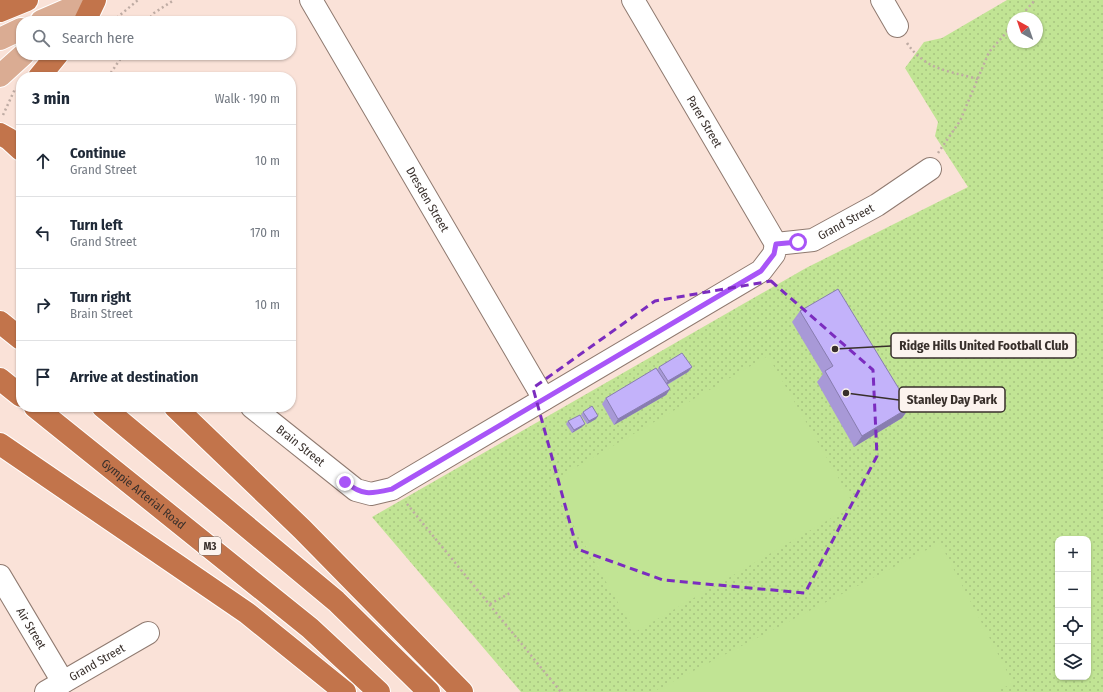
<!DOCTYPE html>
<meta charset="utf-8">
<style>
body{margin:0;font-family:"Fira Sans Condensed",sans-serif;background:#f2f2f3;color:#1f2937}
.controls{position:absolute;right:12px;bottom:12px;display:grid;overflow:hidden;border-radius:8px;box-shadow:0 1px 3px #0004}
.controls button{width:36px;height:36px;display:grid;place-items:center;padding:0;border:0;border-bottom:1px solid #e0e1e3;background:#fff;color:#1f2937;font:20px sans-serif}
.compass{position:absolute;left:1007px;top:12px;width:36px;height:36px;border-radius:50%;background:#fff;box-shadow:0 1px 3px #0004;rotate:320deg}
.stop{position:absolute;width:12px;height:12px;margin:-9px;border:3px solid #a855f7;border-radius:50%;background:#fff}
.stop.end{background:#a855f7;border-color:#fff;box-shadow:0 1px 4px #0008}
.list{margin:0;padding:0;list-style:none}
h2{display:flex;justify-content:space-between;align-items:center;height:52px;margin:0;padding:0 16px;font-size:17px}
h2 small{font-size:13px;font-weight:400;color:#747a83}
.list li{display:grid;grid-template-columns:26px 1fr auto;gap:12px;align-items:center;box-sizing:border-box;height:72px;padding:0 16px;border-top:1px solid #e0e1e3}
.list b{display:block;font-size:15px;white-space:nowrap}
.list p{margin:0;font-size:13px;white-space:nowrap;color:#747a83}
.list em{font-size:13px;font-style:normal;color:#747a83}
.icon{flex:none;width:22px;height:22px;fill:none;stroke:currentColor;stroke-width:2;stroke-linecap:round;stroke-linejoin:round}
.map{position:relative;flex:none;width:1103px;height:692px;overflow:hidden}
.search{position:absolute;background:#fff;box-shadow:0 1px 3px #0004;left:16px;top:16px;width:280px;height:44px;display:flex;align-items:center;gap:10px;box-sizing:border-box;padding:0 14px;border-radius:16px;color:#747a83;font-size:15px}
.panel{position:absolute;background:#fff;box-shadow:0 1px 3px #0004;left:16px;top:72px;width:280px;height:340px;border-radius:16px}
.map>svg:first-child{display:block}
.grass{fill:url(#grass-dots);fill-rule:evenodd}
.garden{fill:#c1e494}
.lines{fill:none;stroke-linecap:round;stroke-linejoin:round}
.minor-casing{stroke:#8f7a70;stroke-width:24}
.major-casing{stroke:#fff;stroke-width:24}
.highway-casing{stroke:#fff;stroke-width:24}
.path{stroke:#beaba3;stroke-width:2.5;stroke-dasharray:2 3;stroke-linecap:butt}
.minor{stroke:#fff;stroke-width:22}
.major{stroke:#daac93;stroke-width:22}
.highway{stroke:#c2744b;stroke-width:22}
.wall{fill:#a899d7}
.shaded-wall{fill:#887daf}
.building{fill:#c3b2fa;stroke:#887daf}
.route{stroke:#a855f7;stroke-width:5}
.marked{fill:none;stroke:#7b2cbf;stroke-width:3;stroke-dasharray:8 5;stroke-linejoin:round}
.labels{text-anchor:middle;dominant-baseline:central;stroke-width:3.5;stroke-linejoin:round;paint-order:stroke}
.shield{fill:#fcf3ee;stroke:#736a66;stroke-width:1}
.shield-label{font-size:11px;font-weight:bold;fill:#382f2b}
.street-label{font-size:12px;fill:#382f2b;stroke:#fcf3ee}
.leader{fill:none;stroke:#382f2b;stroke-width:1.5}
.callout-dot{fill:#382f2b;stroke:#fcf3ee;stroke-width:1.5}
.callout{fill:#fcf3ee;stroke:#382f2b;stroke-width:1.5}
.callout-label{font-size:13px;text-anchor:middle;font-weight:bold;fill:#382f2b}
</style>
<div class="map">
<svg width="1103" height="692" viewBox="0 0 1103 692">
<defs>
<pattern id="grass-dots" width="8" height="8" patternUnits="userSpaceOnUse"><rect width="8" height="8" fill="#c1e494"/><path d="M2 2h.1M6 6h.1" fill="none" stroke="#a7c480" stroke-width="1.8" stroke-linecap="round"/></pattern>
</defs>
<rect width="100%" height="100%" fill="#fae2d8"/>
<path class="grass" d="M1007,0H1103V692H521L372,517L806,268L968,187L935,136L938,122L905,68L924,42L942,38ZM1013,18H1037V42H1013ZM1058,539H1088V677H1058Z"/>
<g class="garden">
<path d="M768,356L854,505L635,632L549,483Z"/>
<path d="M940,543L1013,683L995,692H653Z"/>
</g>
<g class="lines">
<defs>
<g id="minor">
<path id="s1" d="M311,0L544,399"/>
<path id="s2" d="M633,0L776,244"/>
<path d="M882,0L897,26"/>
<path id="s3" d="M252,407L356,490L371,494L392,489L761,271L774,254L776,244L813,240L877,205L930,169"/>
<path id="s4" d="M0,576L63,682"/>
<path id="s5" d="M46,692L148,633"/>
</g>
<g id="major">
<path d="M41,21L90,0"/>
<path d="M0,39L21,29"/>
<path d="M0,76L23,55"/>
</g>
<g id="highway">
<path d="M0,11L27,0"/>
<path d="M85,21L95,0"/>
<path d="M39,77L57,55"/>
<path d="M0,134L9,139L21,150"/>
<path d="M0,322L21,339"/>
<path d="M0,379L21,396"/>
<path id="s6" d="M35,407L310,628L379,692"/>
<path d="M103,407L336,601L429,692"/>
<path d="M175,407L302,529L462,692"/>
<path d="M0,444L247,613L345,692"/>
</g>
</defs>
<use href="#minor" class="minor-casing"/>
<use href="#major" class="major-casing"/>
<use href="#highway" class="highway-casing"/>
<g class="path">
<path d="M1019,18L1035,0"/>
<path d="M113,21L138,0"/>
<path d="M147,21L154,13L174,0"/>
<path d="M907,43C925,70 949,71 978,79"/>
<path d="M108,77L123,55"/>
<path d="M3,115L15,89L21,92"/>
<path d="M938,153L960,121L989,52L1013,25"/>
<path d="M407,504L561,692"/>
<path d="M490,604L512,592"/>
</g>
<use href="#minor" class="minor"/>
<use href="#major" class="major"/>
<use href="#highway" class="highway"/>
</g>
<g class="wall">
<path d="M800,311L910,407L902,418L854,447L817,382L823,374L792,322Z"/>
<path d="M659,367H692L688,372L667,385L670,389L666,395L614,425L602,404L606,398L657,370Z"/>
<path d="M583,412L596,419L587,424L581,415Z"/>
<path d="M568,421L582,427L572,433L566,424Z"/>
</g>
<g class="shaded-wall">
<path d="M692,367L688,372L664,386L668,381Z"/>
<path d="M670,389L666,395L614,425L618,419Z"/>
<path d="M910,407L902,418L854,447L862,436Z"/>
<path d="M598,416L596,419L587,424L589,421Z"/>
<path d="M585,424L582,427L572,433L574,430Z"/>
</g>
<g class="building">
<path d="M838,289L910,407L862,436L825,371L833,366L800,311Z"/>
<path d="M682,353L692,367L668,381L659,367Z"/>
<path d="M656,368L670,389L618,419L606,398Z"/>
<path d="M592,406L598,416L589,421L583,412Z"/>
<path d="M580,415L585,424L574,430L568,421Z"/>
</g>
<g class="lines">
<path class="route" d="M345,482C363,496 370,494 392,489L761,271L774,254L776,244L798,242"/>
</g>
<path class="marked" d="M771,281L873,370L877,456L805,593L663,580L577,549L533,388L655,301Z"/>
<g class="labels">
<rect class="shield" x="199" y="537" width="22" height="18" rx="3"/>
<g class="shield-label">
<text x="210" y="546">M3</text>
</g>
<g class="street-label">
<text stroke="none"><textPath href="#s2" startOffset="141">Parer Street</textPath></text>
<text stroke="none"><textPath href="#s1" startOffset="231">Dresden Street</textPath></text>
<text stroke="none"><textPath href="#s3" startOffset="705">Grand Street</textPath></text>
<text stroke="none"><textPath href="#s3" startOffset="62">Brain Street</textPath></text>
<text stroke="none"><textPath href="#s6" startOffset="139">Gympie Arterial Road</textPath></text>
<text stroke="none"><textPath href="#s4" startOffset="61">Air Street</textPath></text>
<text stroke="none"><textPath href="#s5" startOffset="59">Grand Street</textPath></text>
</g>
</g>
<path class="leader" d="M835 349L891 346M846 393L899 400"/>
<g class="callout-dot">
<circle cx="835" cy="349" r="4"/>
<circle cx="846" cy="393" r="4"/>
</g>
<g class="callout">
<rect x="891" y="333" width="185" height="25" rx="4"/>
<rect x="899" y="387" width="106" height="25" rx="4"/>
</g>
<g class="callout-label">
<text x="984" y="350">Ridge Hills United Football Club</text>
<text x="952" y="404">Stanley Day Park</text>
</g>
</svg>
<div class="controls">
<button>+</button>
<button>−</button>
<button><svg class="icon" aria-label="locate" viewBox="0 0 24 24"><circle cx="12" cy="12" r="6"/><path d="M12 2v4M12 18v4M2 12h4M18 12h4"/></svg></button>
<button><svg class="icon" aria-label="layers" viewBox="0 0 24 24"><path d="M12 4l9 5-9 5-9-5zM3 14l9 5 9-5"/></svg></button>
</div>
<svg class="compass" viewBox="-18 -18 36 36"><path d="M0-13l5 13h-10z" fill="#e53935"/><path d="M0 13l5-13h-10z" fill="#747a83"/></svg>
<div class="stop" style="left:798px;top:242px"></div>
<div class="stop end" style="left:345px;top:482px"></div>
<div class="search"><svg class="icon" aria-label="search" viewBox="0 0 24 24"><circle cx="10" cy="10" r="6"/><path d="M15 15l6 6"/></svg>Search here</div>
<section class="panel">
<h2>3 min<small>Walk · 190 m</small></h2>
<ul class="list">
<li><svg class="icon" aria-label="ahead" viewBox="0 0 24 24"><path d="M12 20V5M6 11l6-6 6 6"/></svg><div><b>Continue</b><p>Grand Street</p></div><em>10 m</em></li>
<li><svg class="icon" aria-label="left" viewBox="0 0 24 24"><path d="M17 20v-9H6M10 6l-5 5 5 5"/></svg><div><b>Turn left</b><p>Grand Street</p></div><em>170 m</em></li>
<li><svg class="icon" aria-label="right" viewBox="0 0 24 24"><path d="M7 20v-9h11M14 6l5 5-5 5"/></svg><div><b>Turn right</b><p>Brain Street</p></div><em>10 m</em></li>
<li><svg class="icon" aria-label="arrive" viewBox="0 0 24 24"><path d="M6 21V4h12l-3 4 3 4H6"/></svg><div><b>Arrive at destination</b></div></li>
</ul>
</section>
</div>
